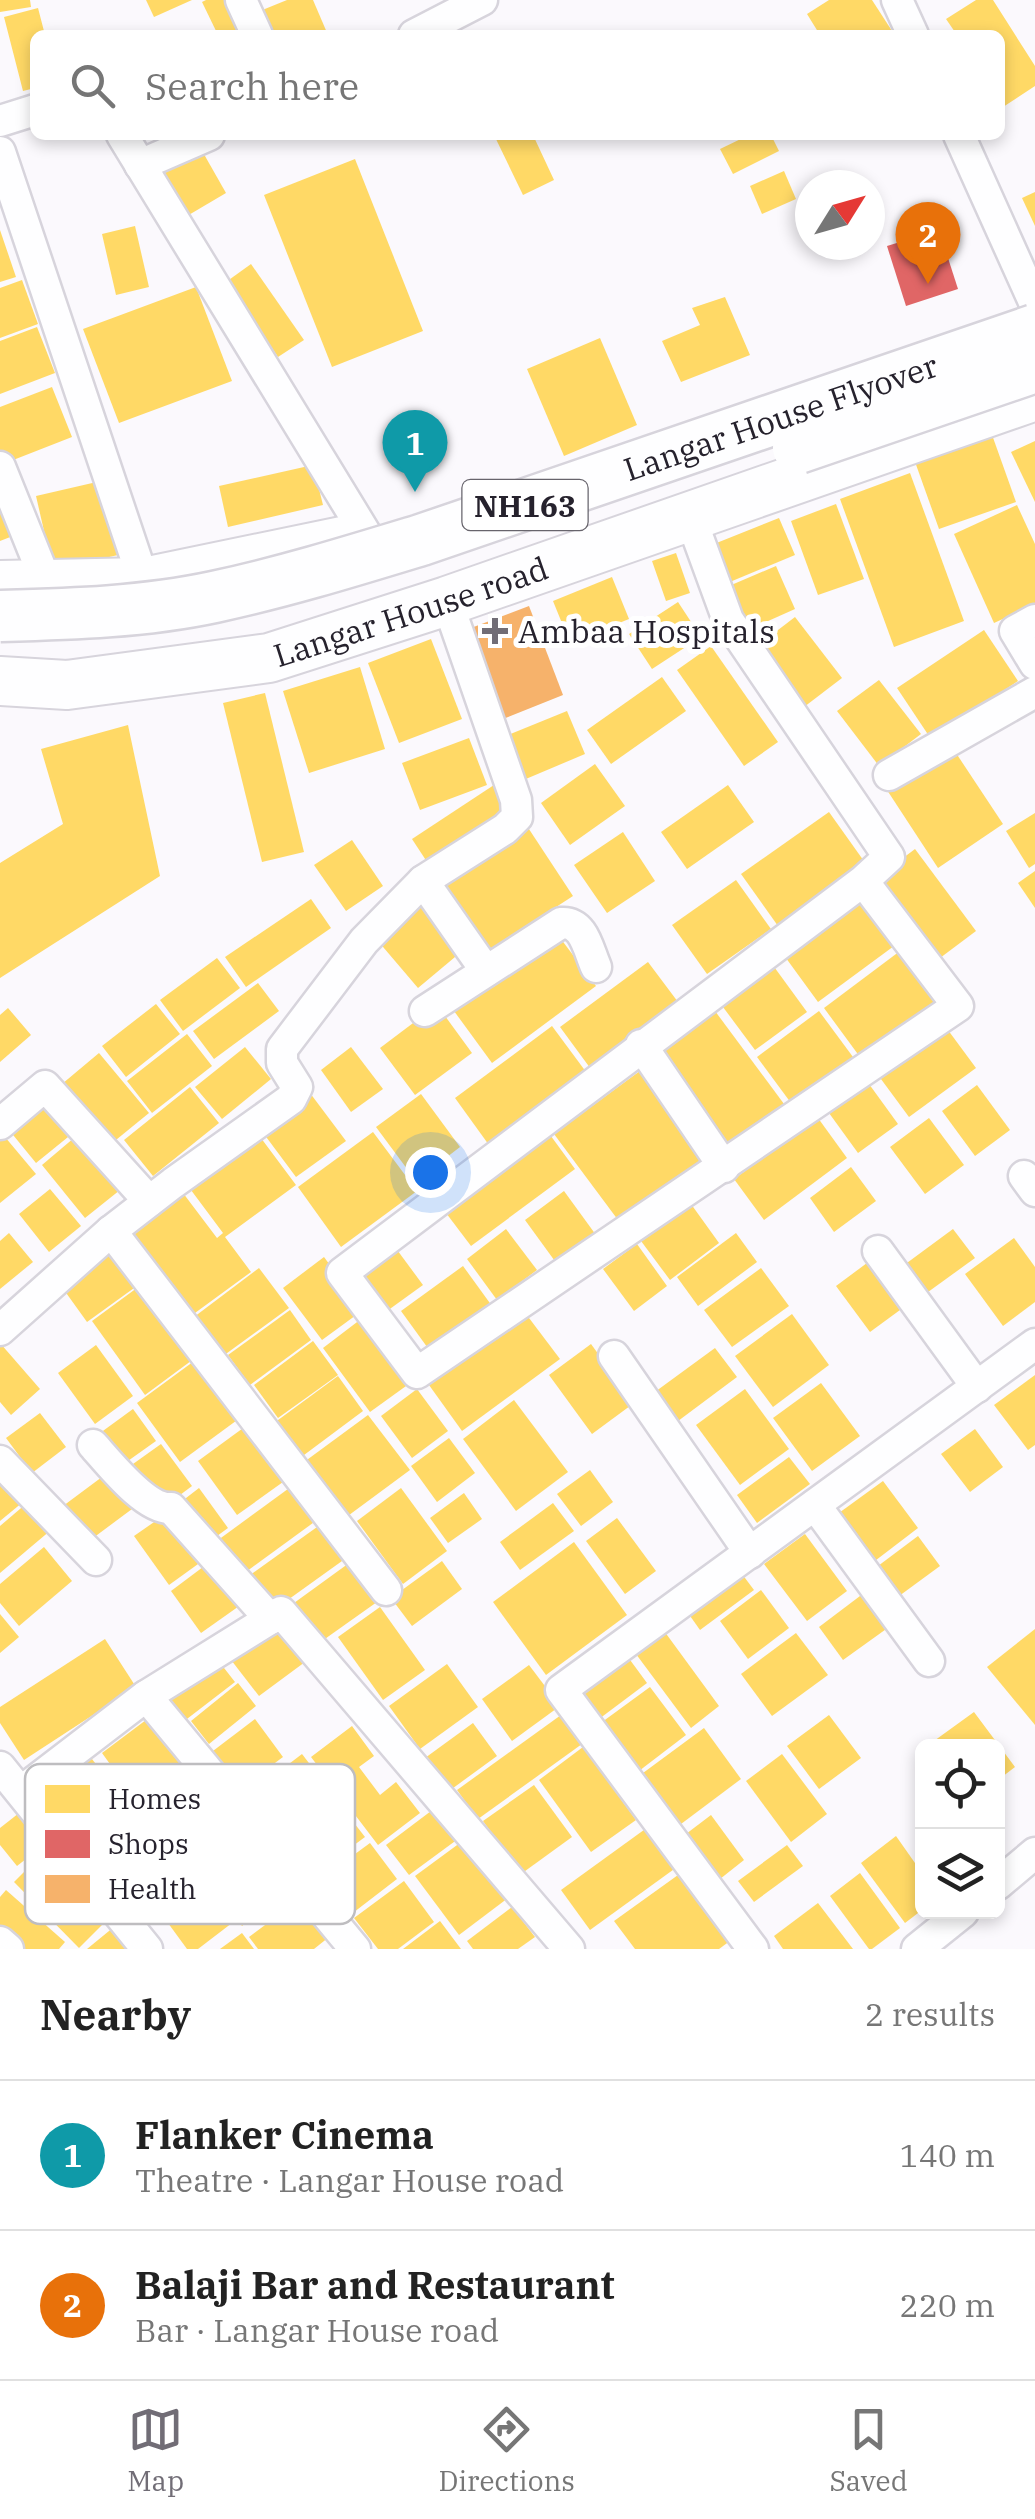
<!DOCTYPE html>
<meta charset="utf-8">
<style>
body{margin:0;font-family:"IBM Plex Serif",serif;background:#f6f6f6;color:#222}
.controls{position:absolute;right:30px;bottom:30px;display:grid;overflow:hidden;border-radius:15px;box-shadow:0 5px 15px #0003}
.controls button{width:90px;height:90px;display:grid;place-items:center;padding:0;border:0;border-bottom:2px solid #e0e0e0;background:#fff;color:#222;font:50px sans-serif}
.compass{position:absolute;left:795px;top:170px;width:90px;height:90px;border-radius:50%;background:#fff;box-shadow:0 5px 15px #0003;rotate:53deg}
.you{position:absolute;left:430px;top:1172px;width:35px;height:35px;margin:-25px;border:8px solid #fff;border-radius:50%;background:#1a73e8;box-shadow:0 0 0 15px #1a73e833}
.badge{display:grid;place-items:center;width:65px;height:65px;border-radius:50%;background:#716d76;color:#fff;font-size:32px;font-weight:700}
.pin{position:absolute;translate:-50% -82px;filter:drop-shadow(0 2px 5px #0008)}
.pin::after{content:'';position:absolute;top:52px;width:35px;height:30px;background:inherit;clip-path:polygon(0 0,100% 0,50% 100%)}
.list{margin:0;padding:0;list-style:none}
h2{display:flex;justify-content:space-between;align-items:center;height:130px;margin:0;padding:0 40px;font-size:42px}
h2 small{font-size:32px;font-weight:400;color:#767676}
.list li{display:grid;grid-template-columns:65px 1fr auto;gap:30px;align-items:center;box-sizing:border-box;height:150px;padding:0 40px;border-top:2px solid #e0e0e0}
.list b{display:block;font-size:38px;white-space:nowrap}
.list p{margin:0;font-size:32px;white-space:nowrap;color:#767676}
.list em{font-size:32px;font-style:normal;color:#767676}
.icon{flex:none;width:55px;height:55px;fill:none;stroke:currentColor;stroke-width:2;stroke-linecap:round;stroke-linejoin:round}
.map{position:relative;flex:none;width:1035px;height:1949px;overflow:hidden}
.search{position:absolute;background:#fff;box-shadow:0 5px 15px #0003;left:30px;right:30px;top:30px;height:110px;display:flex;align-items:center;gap:25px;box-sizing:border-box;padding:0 35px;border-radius:15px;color:#767676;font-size:38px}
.sheet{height:430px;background:#fff}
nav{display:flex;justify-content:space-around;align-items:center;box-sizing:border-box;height:140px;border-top:2px solid #e0e0e0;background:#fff;font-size:28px;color:#767676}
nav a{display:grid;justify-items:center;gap:5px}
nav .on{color:#716d76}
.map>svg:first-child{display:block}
.homes{fill:#ffd966}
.shops{fill:#e06666}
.health{fill:#f6b26b}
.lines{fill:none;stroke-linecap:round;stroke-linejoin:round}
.minor-casing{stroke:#d7d4dc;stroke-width:35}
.primary-casing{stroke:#d7d4dc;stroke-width:52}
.minor{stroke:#fefeff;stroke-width:30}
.primary{stroke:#fefeff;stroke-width:48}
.trunk-bridge-casing{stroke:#d7d4dc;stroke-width:55;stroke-linecap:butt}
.trunk-bridge{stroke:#fefeff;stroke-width:50}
.poi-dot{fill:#716d76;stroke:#fff;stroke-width:4}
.labels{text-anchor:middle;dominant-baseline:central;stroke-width:10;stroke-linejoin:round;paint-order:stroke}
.shield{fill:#fff;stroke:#67646c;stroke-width:2.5}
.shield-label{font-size:30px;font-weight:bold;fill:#26222d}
.street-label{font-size:32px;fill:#26222d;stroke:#fff}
.poi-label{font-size:32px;fill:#26222d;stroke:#fff;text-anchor:start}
.key{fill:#fff;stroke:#bebdc0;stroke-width:2.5}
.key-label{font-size:28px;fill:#26222d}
</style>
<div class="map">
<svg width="1035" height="1949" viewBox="0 0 1035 1949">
<rect width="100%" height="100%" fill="#fbf9fd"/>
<g class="homes">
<path d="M0,0H30L31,7L0,12Z"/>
<path d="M146,0H192L154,17Z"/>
<path d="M206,0H237L245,35H218L202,2Z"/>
<path d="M287,0H313L328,35H264L255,13Z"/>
<path d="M829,0H872L894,34L820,35L807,14Z"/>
<path d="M976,0H993L1035,66V86L1003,107L1000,102V35H957L946,19Z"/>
<path d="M38,8L45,35H35V88L23,91L4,17Z"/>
<path d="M494,135H533L554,180L523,195Z"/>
<path d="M749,135H771L779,151L733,174L720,149Z"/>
<path d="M201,149L226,193L187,216L161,171Z"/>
<path d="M355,159L423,331L332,367L264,195Z"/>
<path d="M784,171L796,199L762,214L750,186Z"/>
<path d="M1035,192V226L1022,198Z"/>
<path d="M135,226L149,287L116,295L102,234Z"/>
<path d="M0,230L16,277L0,282Z"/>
<path d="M251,264L304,340L278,357L226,282Z"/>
<path d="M22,280L38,324L0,338V288Z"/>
<path d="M196,287L232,381L119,423L83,329Z"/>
<path d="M725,297L750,355L681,382L662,341L700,325L692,308Z"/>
<path d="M37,327L55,373L0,394V341Z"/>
<path d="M600,338L637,425L564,456L527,369Z"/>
<path d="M52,387L72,437L3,464L0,456V407Z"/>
<path d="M991,432L1016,502L939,529L914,459Z"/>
<path d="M1035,441V502L1011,452Z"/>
<path d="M313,465L323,505L228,527L219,486Z"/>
<path d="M910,473L964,621L894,647L840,499Z"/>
<path d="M101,481L118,555L53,570L36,496Z"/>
<path d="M0,487L23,532L0,541Z"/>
<path d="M836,504L864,579L818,595L791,521Z"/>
<path d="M1017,505L1035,544V604L994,623L954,534Z"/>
<path d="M779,518L795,555L725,584L709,546Z"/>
<path d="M676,553L690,593L666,601L652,561Z"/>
<path d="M776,566L795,609L748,630L729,586Z"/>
<path d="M612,577L629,619L570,643L553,601Z"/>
<path d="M678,602L701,637L652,669L629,634Z"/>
<path d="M795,617L842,678L804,707L757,646Z"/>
<path d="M984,630L1018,681L931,739L897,688Z"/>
<path d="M431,639L462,719L399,743L368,663Z"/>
<path d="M711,646L778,742L744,766L677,670Z"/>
<path d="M360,667L385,749L309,773L283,691Z"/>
<path d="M662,677L686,711L611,764L587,730Z"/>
<path d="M879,680L921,734L879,766L837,711Z"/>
<path d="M265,693L304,852L262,862L223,703Z"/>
<path d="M567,711L585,754L514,784L496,740Z"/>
<path d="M128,725L160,876L0,978V863L63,824L41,749Z"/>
<path d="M469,738L487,785L420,810L402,763Z"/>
<path d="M950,744L1003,824L938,868L885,787Z"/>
<path d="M595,764L625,806L570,845L541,803Z"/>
<path d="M497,783L516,812L431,868L412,839Z"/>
<path d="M728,785L754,822L687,869L661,832Z"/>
<path d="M829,812L866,864L778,926L741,874Z"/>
<path d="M1035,813V864L1029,868L1006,831Z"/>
<path d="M523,820L573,896L484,954L434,878Z"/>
<path d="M623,832L655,881L607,913L574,865Z"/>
<path d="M352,840L383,886L346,911L314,865Z"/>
<path d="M915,849L976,931L936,961L874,880Z"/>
<path d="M1035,871V908L1018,883Z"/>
<path d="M736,880L771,929L707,974L672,925Z"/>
<path d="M415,897L461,952L418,988L372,934Z"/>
<path d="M311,899L331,928L246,987L225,957Z"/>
<path d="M859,899L894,946L818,1002L783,954Z"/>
<path d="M558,935L596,986L492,1063L454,1011Z"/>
<path d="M904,948L941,997L860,1057L824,1008Z"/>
<path d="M217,958L240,988L183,1031L160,1000Z"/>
<path d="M648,962L684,1010L596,1076L560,1027Z"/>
<path d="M772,964L807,1012L755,1050L720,1003Z"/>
<path d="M258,983L279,1011L214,1059L193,1031Z"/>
<path d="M156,1004L180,1034L126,1077L102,1046Z"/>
<path d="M437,1005L472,1053L415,1095L380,1048Z"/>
<path d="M8,1008L31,1035L0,1062V1015Z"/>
<path d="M715,1011L787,1108L732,1148L661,1052Z"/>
<path d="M819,1011L853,1057L791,1103L757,1057Z"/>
<path d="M552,1026L592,1080L494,1152L455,1098Z"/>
<path d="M945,1026L976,1068L909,1117L878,1075Z"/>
<path d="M187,1034L212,1066L152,1113L127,1081Z"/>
<path d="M245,1047L271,1079L222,1119L195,1087Z"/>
<path d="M351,1047L383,1089L351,1112L321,1070Z"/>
<path d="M99,1053L149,1113L111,1144L62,1084Z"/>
<path d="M644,1068L710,1158L621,1224L554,1134Z"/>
<path d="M869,1084L898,1124L858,1153L829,1113Z"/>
<path d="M977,1085L1010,1130L975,1156L942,1111Z"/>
<path d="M190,1087L219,1123L153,1176L124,1140Z"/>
<path d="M307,1089L346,1141L296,1177L258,1126Z"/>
<path d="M421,1094L460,1147L416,1181L376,1127Z"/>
<path d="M46,1099L73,1133L36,1163L9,1130Z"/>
<path d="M818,1118L847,1158L764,1220L734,1179Z"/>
<path d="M929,1118L964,1165L925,1194L890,1147Z"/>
<path d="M255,1130L296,1185L225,1237L251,1272L184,1321L125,1236L183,1193L217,1238L223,1233L185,1182Z"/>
<path d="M81,1132L125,1186L85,1218L42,1165Z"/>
<path d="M373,1132L417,1191L341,1247L298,1187Z"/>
<path d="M548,1132L575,1169L471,1246L443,1209Z"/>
<path d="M5,1137L36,1174L0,1203V1141Z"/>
<path d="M851,1167L876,1201L834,1232L810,1198Z"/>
<path d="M50,1189L81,1226L49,1252L19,1214Z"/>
<path d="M564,1191L596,1235L557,1264L525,1220Z"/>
<path d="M691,1204L719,1243L670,1280L641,1241Z"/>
<path d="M506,1229L537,1270L497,1300L467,1259Z"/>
<path d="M953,1229L975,1258L917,1300L896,1271Z"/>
<path d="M9,1233L33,1262L0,1289V1241Z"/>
<path d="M736,1233L757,1262L698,1306L677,1277Z"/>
<path d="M1014,1238L1035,1267V1302L1003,1326L965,1274Z"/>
<path d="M392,1243L423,1285L387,1311L356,1269Z"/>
<path d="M113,1244L141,1283L87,1322L59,1283Z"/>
<path d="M637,1244L667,1286L634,1311L603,1269Z"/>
<path d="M324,1257L363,1310L322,1340L283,1288Z"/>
<path d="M867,1263L900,1310L870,1332L836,1286Z"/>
<path d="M463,1266L492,1306L430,1351L401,1311Z"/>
<path d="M259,1268L289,1308L223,1356L194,1317Z"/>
<path d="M761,1268L789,1306L732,1347L704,1310Z"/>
<path d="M145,1282L199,1355L145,1395L92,1321Z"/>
<path d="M290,1310L311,1340L250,1385L228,1355Z"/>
<path d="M526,1314L560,1359L462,1431L429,1385Z"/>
<path d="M792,1314L829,1365L773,1407L735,1356Z"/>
<path d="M365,1316L413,1381L370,1412L323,1348Z"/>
<path d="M313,1341L338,1375L278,1418L254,1385Z"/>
<path d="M0,1343L40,1389L11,1415L0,1402Z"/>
<path d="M591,1344L634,1403L592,1434L549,1375Z"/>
<path d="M96,1345L133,1396L95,1424L58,1373Z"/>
<path d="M715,1348L737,1377L670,1427L648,1397Z"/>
<path d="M201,1356L244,1415L180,1462L137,1403Z"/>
<path d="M1035,1375V1445L1028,1450L994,1405Z"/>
<path d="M338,1376L363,1411L300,1458L274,1423Z"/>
<path d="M821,1383L860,1436L812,1471L773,1418Z"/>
<path d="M417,1389L448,1431L412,1458L381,1416Z"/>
<path d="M745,1389L789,1449L740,1485L696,1425Z"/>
<path d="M514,1400L568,1472L516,1511L463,1439Z"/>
<path d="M133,1409L156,1441L118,1468L96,1436Z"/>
<path d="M40,1413L66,1447L32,1473L6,1438Z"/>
<path d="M368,1415L410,1470L341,1521L300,1465Z"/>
<path d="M250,1423L290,1477L237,1515L198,1461Z"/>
<path d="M975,1429L1003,1467L970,1492L941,1454Z"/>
<path d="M449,1438L475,1473L437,1502L411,1466Z"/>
<path d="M161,1444L192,1486L164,1507L133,1464Z"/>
<path d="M789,1457L810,1484L757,1523L737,1495Z"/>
<path d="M590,1470L613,1502L581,1526L557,1494Z"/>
<path d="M106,1474L132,1509L89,1541L63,1506Z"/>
<path d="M0,1475L23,1502L0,1521Z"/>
<path d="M883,1481L918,1528L867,1567L832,1518Z"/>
<path d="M292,1486L317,1520L239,1577L214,1543Z"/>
<path d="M199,1488L228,1528L206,1544L177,1505Z"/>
<path d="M401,1488L447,1551L403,1584L357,1521Z"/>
<path d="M464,1493L482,1519L448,1543L430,1518Z"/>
<path d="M27,1503L51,1530L0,1573V1526Z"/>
<path d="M553,1503L574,1531L520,1570L500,1542Z"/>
<path d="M170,1511L205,1559L169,1585L134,1536Z"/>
<path d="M617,1518L656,1571L625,1594L586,1541Z"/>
<path d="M324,1522L349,1556L271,1612L246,1578Z"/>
<path d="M805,1534L847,1591L807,1621L764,1564Z"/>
<path d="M918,1536L940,1566L895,1599L874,1569Z"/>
<path d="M574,1542L627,1615L546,1675L493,1602Z"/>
<path d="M44,1547L72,1581L19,1626L0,1603V1584Z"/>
<path d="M356,1558L384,1597L322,1641L294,1603Z"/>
<path d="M211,1561L242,1604L201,1633L171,1591Z"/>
<path d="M442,1561L462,1589L412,1626L391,1598Z"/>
<path d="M742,1574L754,1590L700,1630L688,1613Z"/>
<path d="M761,1590L789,1628L748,1659L720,1621Z"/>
<path d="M864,1593L889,1627L843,1660L819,1627Z"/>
<path d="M380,1607L425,1670L383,1700L338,1637Z"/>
<path d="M0,1614L19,1637L0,1653Z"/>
<path d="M274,1621L305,1662L259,1696L228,1656Z"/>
<path d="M659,1624L719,1706L691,1728L630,1646Z"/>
<path d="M1035,1629V1725L987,1667Z"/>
<path d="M796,1633L828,1675L772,1716L741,1674Z"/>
<path d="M105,1639L136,1687L24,1760L0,1723V1707Z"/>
<path d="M622,1649L647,1683L591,1725L565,1691Z"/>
<path d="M217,1659L235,1682L183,1722L165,1699Z"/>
<path d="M447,1664L478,1707L420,1749L389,1706Z"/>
<path d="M529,1665L560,1706L512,1741L482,1699Z"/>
<path d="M238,1683L256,1706L209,1744L191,1721Z"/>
<path d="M650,1687L686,1735L635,1774L598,1725Z"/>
<path d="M974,1712L1015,1767L998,1780V1746H927Z"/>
<path d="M561,1715L582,1744L478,1819L457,1790Z"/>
<path d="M829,1715L861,1758L819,1789L787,1746Z"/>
<path d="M150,1717L185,1763L136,1800L102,1753Z"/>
<path d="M255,1719L283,1757L237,1791L209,1754Z"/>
<path d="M473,1723L497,1756L449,1791L425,1758Z"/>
<path d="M352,1726L374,1756L359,1767L380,1795L396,1782L420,1813L378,1845L311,1757Z"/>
<path d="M704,1728L741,1779L681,1824L643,1773Z"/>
<path d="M583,1747L636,1820L591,1852L539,1780Z"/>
<path d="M302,1754L335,1797L288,1832L256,1789Z"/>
<path d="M782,1754L827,1814L791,1842L746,1781Z"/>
<path d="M89,1755L126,1804L70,1846L33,1797Z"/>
<path d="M534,1785L572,1837L521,1874L483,1821Z"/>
<path d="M337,1801L365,1837L319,1871L291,1835Z"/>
<path d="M439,1805L462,1836L409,1875L386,1845Z"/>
<path d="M28,1806L54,1837L17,1866L0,1845V1828Z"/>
<path d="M711,1815L744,1860L720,1879L686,1834Z"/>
<path d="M648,1827L677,1867L590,1930L561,1890Z"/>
<path d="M896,1836L922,1873V1910L905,1923L861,1863Z"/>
<path d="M468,1837L512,1895L459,1935L415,1876Z"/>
<path d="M370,1843L397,1879L345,1919L317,1882Z"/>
<path d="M787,1845L803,1866L754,1902L738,1881Z"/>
<path d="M50,1846L115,1912L79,1948L14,1882Z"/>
<path d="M261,1853L289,1890L242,1926L214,1889Z"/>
<path d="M685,1870L734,1938L719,1949H635L614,1921Z"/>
<path d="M860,1873L900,1928L872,1949H869L830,1896Z"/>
<path d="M404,1881L434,1922L398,1949H378L354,1918Z"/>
<path d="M6,1890L65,1942L59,1949H18L0,1933V1897Z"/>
<path d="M209,1892L232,1923L198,1949H187L168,1923Z"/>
<path d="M300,1899L329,1937L314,1949H258L249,1937Z"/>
<path d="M818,1903L853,1949H783L774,1936Z"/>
<path d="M512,1907L535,1937L518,1949H473L467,1941Z"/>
<path d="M440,1921L461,1949H403Z"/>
<path d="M120,1922L142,1949H87Z"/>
<path d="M242,1933L254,1949H220Z"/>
</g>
<path class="shops" d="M939,230L958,289L906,306L887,246Z"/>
<path class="health" d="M529,606L563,695L498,721L463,631Z"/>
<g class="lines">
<defs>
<g id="minor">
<path d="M241,0L257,35"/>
<path d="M897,0L913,35"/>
<path d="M414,35L482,0"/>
<path d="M0,121L35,110"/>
<path d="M122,135L367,536"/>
<path d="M959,135L1035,304"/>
<path d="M0,152L144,582"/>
<path d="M140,165L209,135"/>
<path d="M0,467L47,584"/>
<path d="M690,516L728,620L889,857L863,881L958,1006L417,1373L342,1273L863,881"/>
<path d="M1035,620L1015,631L1035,664"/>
<path d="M889,775L1035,692"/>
<path d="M423,881L486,971"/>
<path d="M425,1011L561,923C584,921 588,949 596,967"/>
<path d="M641,1045L724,1167"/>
<path d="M0,1124L45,1086L149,1201"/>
<path d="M1024,1176L1035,1191"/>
<path d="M111,1231L386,1590"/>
<path d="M878,1251L977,1387"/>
<path d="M0,1330L111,1231L173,1183L291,1099L297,1087L282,1063V1049L364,941L423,881L505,829L517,817L516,800L447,601"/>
<path d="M614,1356L750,1553"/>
<path d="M93,1445C110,1464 146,1510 171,1508L270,1619"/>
<path d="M0,1461L96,1560"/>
<path d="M815,1505L929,1661"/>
<path d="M146,1696L355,1949"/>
<path d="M0,1767L147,1949"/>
<path d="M22,1791L146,1696L281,1612L569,1949"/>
<path d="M998,1884L1035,1853"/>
<path d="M0,1942L8,1949"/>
<path d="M753,1949L561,1690L1035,1344"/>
<path d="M917,1949L963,1912"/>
</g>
<g id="primary">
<path d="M0,585L144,582L352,539"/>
<path id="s1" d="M0,681L67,685L269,658L447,601L1035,396"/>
</g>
</defs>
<use href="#minor" class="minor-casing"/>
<use href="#primary" class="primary-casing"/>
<use href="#minor" class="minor"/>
<use href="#primary" class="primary"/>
<defs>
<g id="trunk-bridge">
<path d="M798,448L1035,367"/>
<path id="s2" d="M0,616C71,614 144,612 214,597C284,582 352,561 421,540L1035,330"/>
</g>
</defs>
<use href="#trunk-bridge" class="trunk-bridge-casing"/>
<use href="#trunk-bridge" class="trunk-bridge"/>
</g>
<path class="poi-dot" d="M490 616h10v10h10v10h-10v10h-10v-10h-10v-10h10z"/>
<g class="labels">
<rect class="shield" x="462.5" y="480" width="125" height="50" rx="8"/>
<g class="shield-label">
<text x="525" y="505">NH163</text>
</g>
<g class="street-label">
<text stroke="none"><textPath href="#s2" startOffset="810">Langar House Flyover</textPath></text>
<text stroke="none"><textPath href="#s1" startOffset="420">Langar House road</textPath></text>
</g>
<g class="poi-label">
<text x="518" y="631">Ambaa Hospitals</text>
</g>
</g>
<rect x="25" y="1764" width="330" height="160" rx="15" class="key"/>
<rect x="45" y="1785" width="45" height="28" fill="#ffd966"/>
<rect x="45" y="1830" width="45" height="28" fill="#e06666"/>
<rect x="45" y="1875" width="45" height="28" fill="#f6b26b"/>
<g class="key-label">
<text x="108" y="1809">Homes</text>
<text x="108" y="1854">Shops</text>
<text x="108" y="1899">Health</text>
</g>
</svg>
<div class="controls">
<button><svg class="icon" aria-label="locate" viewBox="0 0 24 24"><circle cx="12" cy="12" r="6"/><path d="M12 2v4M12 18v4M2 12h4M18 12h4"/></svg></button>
<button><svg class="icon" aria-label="layers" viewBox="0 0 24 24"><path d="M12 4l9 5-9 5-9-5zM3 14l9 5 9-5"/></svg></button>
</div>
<svg class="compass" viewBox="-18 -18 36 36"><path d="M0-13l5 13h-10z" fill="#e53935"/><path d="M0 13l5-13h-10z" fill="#767676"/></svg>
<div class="you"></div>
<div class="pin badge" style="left:415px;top:492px;background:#0f9aa8">1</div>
<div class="pin badge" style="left:928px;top:284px;background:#e8710a">2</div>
<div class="search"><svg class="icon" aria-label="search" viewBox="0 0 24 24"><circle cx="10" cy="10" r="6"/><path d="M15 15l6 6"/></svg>Search here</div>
</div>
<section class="sheet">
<h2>Nearby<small>2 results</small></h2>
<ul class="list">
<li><span class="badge" style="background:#0f9aa8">1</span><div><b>Flanker Cinema</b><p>Theatre · Langar House road</p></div><em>140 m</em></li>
<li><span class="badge" style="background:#e8710a">2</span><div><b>Balaji Bar and Restaurant</b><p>Bar · Langar House road</p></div><em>220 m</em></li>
</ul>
</section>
<nav>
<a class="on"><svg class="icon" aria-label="map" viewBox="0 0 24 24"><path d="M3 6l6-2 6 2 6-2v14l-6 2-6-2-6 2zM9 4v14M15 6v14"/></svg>Map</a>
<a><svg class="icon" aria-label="directions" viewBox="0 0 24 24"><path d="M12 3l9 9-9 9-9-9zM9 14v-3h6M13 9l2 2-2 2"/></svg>Directions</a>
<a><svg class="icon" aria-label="saved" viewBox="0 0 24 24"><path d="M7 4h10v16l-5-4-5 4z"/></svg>Saved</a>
</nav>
